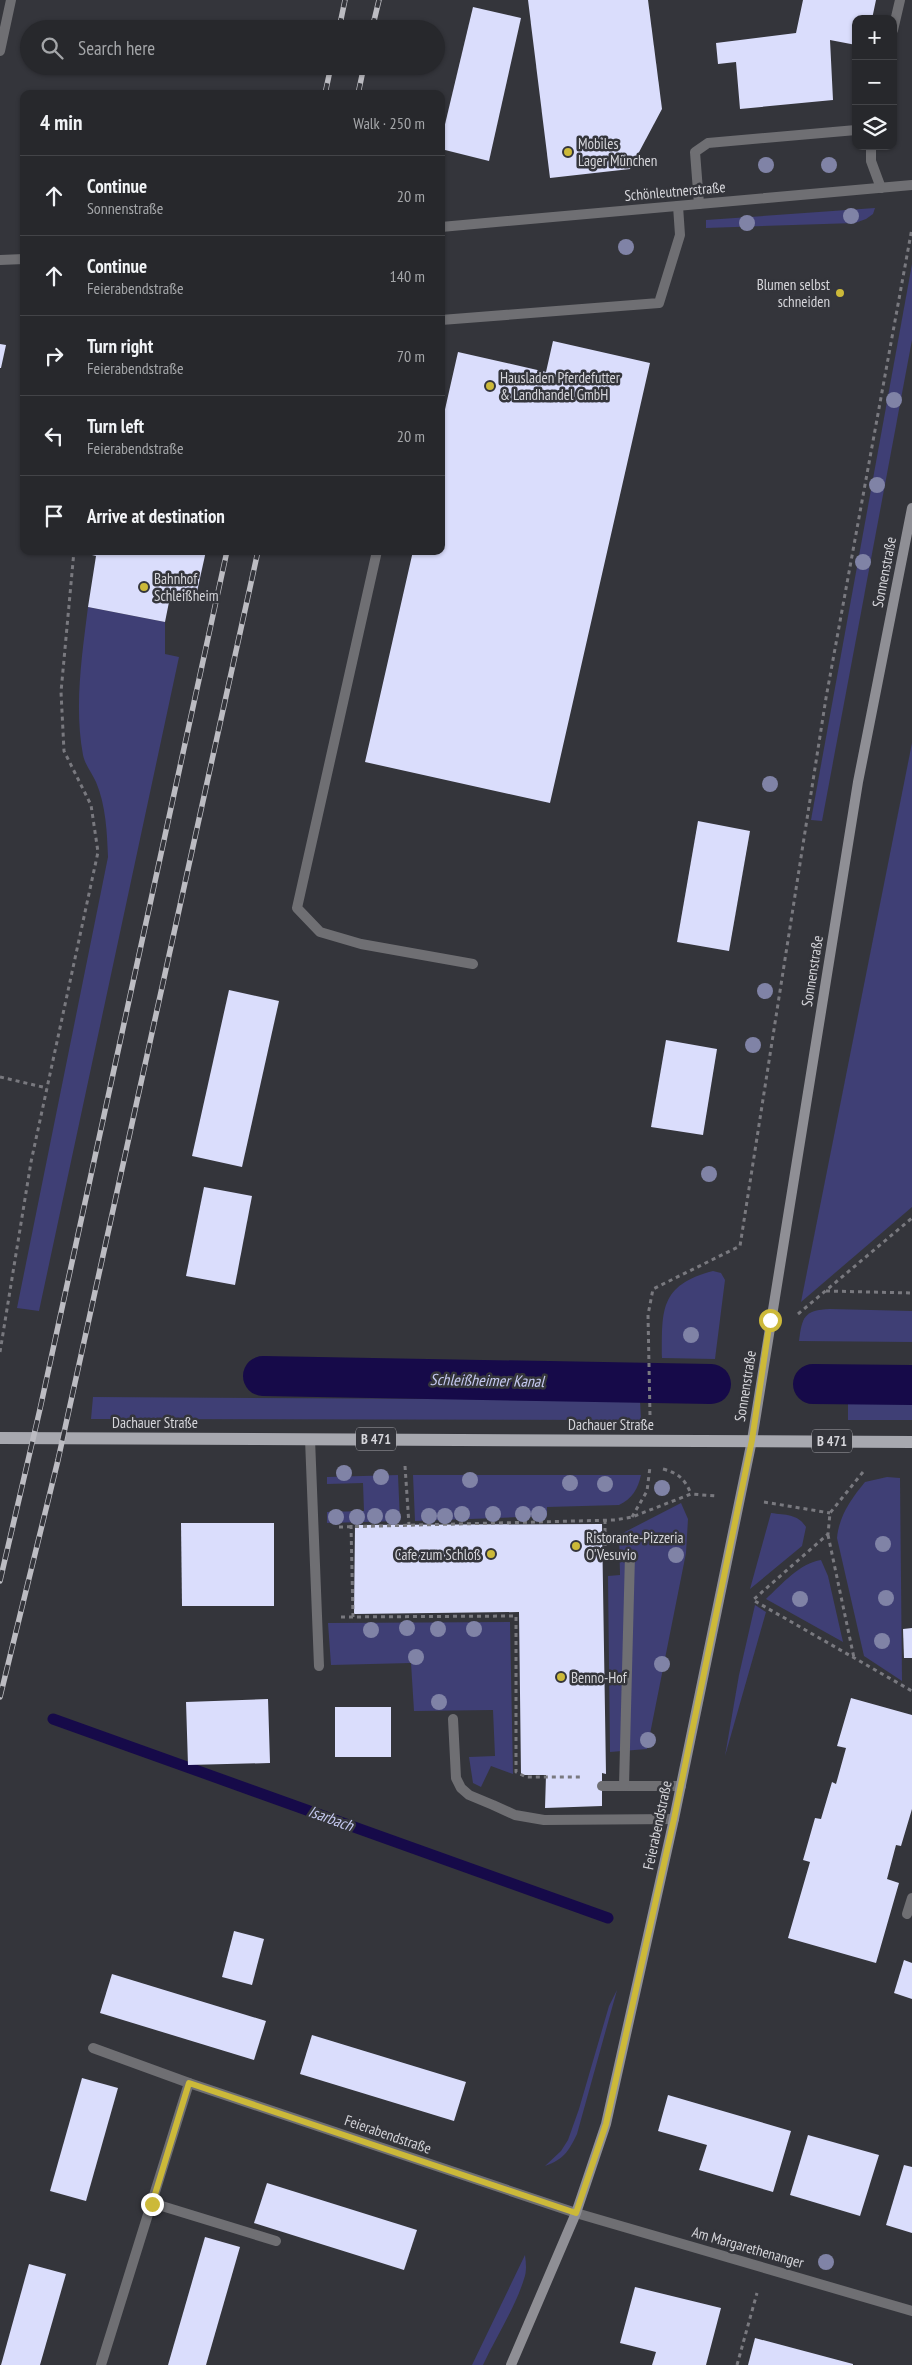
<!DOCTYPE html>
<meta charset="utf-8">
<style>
body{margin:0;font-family:"PT Sans Narrow",sans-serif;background:#2f3034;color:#f1f3f6}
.controls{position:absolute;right:15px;top:15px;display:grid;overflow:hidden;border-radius:10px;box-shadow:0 1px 4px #0004}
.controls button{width:45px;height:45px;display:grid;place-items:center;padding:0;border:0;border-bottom:1px solid #434448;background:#27282c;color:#f1f3f6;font:25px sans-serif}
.stop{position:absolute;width:15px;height:15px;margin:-11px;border:4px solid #ccb939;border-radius:50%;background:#fff}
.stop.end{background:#ccb939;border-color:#fff;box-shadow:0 1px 5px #0008}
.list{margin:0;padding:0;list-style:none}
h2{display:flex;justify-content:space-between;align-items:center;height:65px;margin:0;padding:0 20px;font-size:21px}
h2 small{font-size:16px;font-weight:400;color:#a4a6a9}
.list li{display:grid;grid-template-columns:32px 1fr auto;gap:15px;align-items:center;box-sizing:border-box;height:80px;padding:0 20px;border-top:1px solid #434448}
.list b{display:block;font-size:19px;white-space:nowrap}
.list p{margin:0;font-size:16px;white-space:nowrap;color:#a4a6a9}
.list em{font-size:16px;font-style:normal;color:#a4a6a9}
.icon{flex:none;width:28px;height:28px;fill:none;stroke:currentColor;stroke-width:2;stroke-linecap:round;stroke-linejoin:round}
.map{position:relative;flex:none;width:912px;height:2365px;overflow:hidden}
.search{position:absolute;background:#27282c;box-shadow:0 1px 4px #0004;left:20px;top:20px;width:425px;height:55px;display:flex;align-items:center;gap:12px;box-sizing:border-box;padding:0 18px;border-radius:28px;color:#a4a6a9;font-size:19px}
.panel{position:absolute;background:#27282c;box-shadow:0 1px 4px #0004;left:20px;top:90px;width:425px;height:465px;border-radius:10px}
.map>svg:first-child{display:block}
.green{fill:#3f3f75}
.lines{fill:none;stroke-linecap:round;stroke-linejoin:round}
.stream{stroke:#160a49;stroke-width:11}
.canal{stroke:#160a49;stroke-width:40}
.building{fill:#daddfc}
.path{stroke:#79797f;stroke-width:3;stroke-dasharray:4 4;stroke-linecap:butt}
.lane{stroke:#6f6f73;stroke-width:10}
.street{stroke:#6f6f73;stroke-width:10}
.secondary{stroke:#8f8f95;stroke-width:10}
.primary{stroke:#a7a8af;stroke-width:12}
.rail-casing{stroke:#bcbcc2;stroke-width:5.5}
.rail{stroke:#34353b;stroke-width:4;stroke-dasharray:11;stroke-linecap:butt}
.tree{fill:#8083a6}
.route{stroke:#ccb939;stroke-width:6}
.poi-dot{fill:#ccb939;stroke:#34353b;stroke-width:2}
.labels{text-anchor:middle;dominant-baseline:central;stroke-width:5;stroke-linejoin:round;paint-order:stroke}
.shield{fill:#34353b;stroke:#a5a5aa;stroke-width:1}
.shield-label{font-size:14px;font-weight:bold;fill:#d5d5da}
.poi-label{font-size:15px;fill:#d5d5da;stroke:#34353b;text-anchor:start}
.street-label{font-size:15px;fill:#d5d5da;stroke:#34353b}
.water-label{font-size:16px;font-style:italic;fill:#c5c9f0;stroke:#34353b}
</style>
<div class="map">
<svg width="912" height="2365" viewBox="0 0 912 2365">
<rect width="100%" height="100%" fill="#34353b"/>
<g class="green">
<path d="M875,208L873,214L866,219L855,223L706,228V220Z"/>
<path d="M912,264V340L822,821L811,820Z"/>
<path d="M88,607L165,622V654L179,657L39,1311L17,1308L108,857C107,832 106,806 96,782C92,773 85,765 83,755C74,707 82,655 88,607Z"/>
<path d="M912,743V1207L801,1302Z"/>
<path d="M713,1271L721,1273L725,1280L715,1359L662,1358C662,1311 659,1285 713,1271Z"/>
<path d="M830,1309L912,1311V1342L799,1341C802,1317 804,1310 830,1309Z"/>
<path d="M93,1397L640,1400L641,1420L91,1419Z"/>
<path d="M848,1403L912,1404V1420H848Z"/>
<path d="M398,1475L400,1521L327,1523V1512L364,1511L363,1483L327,1484V1477Z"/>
<path d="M413,1475H641C638,1489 632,1499 619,1505L547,1507V1516L415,1521Z"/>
<path d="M887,1477L900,1478L902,1681L864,1656L837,1538C839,1516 851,1499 865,1482Z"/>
<path d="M681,1503L688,1519L686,1553L647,1749L610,1752L608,1576L620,1575L619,1535Z"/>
<path d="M771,1513C786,1515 798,1514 806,1527L802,1546L750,1589Z"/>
<path d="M821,1560L828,1576L843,1642L766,1599C782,1584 800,1563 821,1560Z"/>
<path d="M755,1605L766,1612L725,1756L739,1675Z"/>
<path d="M510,1622L513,1774L491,1766L481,1787L473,1783L469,1757L495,1756L493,1710L414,1711L411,1663L331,1665L328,1623Z"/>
<path d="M617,1990L577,2134C569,2151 563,2160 545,2166L561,2151L568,2140L579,2109L609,2006Z"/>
<path d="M525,2255C526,2263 527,2271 524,2279C515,2308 496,2337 483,2365H472Z"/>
</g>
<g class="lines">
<path class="stream" d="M53,1719L608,1918"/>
<g class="canal">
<path d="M263,1376L711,1384"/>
<path d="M813,1384L912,1385"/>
</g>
</g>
<g class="building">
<path d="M528,0H648L662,109L630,169L550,178Z"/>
<path d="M803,0H876L872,19H856V45L830,40L833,100L740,109L736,62L718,64L716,43L796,33Z"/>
<path d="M473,7L521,18L489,161L441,149V141Z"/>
<path d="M553,341L650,363L550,803L365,762L413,551H441V427L458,352L546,372Z"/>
<path d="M0,344L6,345L1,368H0Z"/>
<path d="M89,551H206L196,596L171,592L165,622L88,607L96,556L88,554Z"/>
<path d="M698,821L750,831L729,951L677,942Z"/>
<path d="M229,990L279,1001L242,1167L192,1156Z"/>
<path d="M666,1040L717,1049L703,1135L651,1127Z"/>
<path d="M204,1187L252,1196L235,1285L186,1276Z"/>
<path d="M181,1523H274V1606H182Z"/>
<path d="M602,1524L606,1774L602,1773V1806L545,1808L546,1775H521L519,1612L354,1614L355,1525Z"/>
<path d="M912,1628V1658H904L903,1629Z"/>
<path d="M851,1698L912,1715V1809L901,1846L896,1845L887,1879L899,1883L876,1963L788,1938L810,1862L803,1860L815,1818L821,1819L832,1782L836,1784L846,1748L837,1746Z"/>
<path d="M268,1699L270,1763L188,1765L186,1702Z"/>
<rect x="335" y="1707" width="56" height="50"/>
<path d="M234,1931L264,1939L252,1985L222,1977Z"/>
<path d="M904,1960L912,1963V1999L894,1993Z"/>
<path d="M112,1974L266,2021L254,2060L100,2013Z"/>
<path d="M312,2035L466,2082L454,2121L300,2074Z"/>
<path d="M82,2078L118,2088L86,2201L50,2191Z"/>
<path d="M668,2095L791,2131L773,2192L699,2170L707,2145L658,2131Z"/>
<path d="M808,2135L879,2155L860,2216L790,2195Z"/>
<path d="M904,2165L912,2167V2233L886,2225Z"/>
<path d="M267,2183L417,2230L404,2270L254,2223Z"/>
<path d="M205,2237L240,2247L206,2365H168Z"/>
<path d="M29,2264L66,2274L40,2365H1Z"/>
<path d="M635,2287L721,2308L706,2365H652L656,2352L620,2343Z"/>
<path d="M755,2338L853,2364V2365H748Z"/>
</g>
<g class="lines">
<g class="path">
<path d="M0,1077L47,1088"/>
<path d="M826,1291L912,1293"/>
<path d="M798,1314L912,1218"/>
<path d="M0,1352L31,1162L98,852L91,805L64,751L61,692L74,551"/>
<path d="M650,1415L648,1315L653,1289L740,1246L826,698L912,228"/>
<path d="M405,1466L409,1525"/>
<path d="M663,1469C678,1473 685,1479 691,1494"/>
<path d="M863,1472L830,1513L828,1534L753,1600L912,1691"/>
<path d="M764,1502L830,1513"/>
<path d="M632,1517L647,1491L650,1467"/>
<path d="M605,1520V1546"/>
<path d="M351,1525L353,1617"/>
<path d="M339,1527L615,1520L632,1517L691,1494L716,1496"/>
<path d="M828,1535L854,1658"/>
<path d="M341,1617L516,1616V1772L526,1777H580"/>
<path d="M737,2365L757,2293"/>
</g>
<g class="lane">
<path d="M893,30L900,0"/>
<path d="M0,51L11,0"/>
<path d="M871,146V161L881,188"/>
<path d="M699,204L695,152L708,143L856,130"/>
<path d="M441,320L659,303L680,235L678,206"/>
<path d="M377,551L297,908L320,932L361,944L473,964"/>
<path d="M453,1719L456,1778L461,1788L469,1795L493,1805L515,1815L544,1820L674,1819"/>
<path d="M602,1786H681"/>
<path d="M624,1786L630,1555"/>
<path d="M907,1914L912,1898"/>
<path d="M93,2048L189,2083"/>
<path d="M152,2203L276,2241"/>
</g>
<g class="street">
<path d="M441,227L912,185"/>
<path d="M0,260L24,259"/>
<path d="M310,1439L319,1666"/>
<path d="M101,2365L189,2083L576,2213L912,2311"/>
</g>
<path class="secondary" d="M511,2365L576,2213L606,2124L674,1819L752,1440L858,782L912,508"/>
<path class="primary" d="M0,1438L912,1442"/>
<defs>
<g id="rail">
<path d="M339,29L345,0"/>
<path d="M372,29L379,0"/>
<path d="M325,94L331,66"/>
<path d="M358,94L364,66"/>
<path d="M0,1581L40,1409L227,551"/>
<path d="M0,1697L58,1460L258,551"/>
</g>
</defs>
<use href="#rail" class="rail-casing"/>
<use href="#rail" class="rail"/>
</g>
<g class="tree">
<circle cx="766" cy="165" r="8"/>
<circle cx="829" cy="165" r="8"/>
<circle cx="851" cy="216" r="8"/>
<circle cx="747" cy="223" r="8"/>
<circle cx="626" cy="247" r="8"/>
<circle cx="894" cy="400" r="8"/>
<circle cx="877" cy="485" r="8"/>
<circle cx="863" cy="562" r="8"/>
<circle cx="770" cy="784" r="8"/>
<circle cx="765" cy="991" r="8"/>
<circle cx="753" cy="1045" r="8"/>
<circle cx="709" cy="1174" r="8"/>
<circle cx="691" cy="1335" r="8"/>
<circle cx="344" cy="1473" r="8"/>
<circle cx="381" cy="1477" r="8"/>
<circle cx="470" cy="1480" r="8"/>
<circle cx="570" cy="1483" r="8"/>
<circle cx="605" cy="1484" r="8"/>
<circle cx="662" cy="1488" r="8"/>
<circle cx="462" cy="1514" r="8"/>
<circle cx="493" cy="1514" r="8"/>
<circle cx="523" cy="1514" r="8"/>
<circle cx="539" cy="1514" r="8"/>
<circle cx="375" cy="1516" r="8"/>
<circle cx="429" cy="1516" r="8"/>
<circle cx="445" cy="1516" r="8"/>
<circle cx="336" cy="1517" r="8"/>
<circle cx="357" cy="1517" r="8"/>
<circle cx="393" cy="1517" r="8"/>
<circle cx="883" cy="1544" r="8"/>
<circle cx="676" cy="1555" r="8"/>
<circle cx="886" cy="1598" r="8"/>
<circle cx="800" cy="1599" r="8"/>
<circle cx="407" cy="1628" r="8"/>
<circle cx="438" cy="1629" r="8"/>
<circle cx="474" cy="1629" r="8"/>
<circle cx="371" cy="1630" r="8"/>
<circle cx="882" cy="1641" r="8"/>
<circle cx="416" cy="1657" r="8"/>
<circle cx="662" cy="1664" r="8"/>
<circle cx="439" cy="1702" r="8"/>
<circle cx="648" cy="1740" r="8"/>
<circle cx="826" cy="2262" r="8"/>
</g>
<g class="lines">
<path class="route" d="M152,2204L189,2083L576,2213L606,2124L674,1819L752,1440L770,1320"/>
</g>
<g class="poi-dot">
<circle cx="568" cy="152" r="5"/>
<circle cx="840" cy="293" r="5"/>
<circle cx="490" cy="386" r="5"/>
<circle cx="144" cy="587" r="5"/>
<circle cx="576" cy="1546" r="5"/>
<circle cx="491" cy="1554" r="5"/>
<circle cx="561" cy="1677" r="5"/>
</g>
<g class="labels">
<g class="shield">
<rect x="356" y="1427.5" width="40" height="23" rx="4"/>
<rect x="812" y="1429.5" width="40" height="23" rx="4"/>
</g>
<g class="shield-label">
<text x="376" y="1439">B 471</text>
<text x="832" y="1441">B 471</text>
</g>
<g class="poi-label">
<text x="578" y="143">Mobiles<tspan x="578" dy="17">Lager München</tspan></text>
<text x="830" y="284" text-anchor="end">Blumen selbst<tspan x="830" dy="17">schneiden</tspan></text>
<text x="500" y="377">Hausladen Pferdefutter<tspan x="500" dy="17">&amp; Landhandel GmbH</tspan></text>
<text x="154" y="578">Bahnhof<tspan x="154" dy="17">Schleißheim</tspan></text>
<text x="586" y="1537">Ristorante-Pizzeria<tspan x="586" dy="17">O'Vesuvio</tspan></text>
<text x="481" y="1554" text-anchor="end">Cafe zum Schloß</text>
<text x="571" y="1677">Benno-Hof</text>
</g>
<g class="street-label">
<text transform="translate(675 191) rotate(-5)">Schönleutnerstraße</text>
<text transform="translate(884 572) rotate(-79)">Sonnenstraße</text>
<text transform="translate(812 971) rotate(-81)">Sonnenstraße</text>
<text transform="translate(745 1386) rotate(-81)">Sonnenstraße</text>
<text x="155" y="1422">Dachauer Straße</text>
<text x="611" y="1424">Dachauer Straße</text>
<text transform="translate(657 1825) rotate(-78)">Feierabendstraße</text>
<text transform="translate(388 2134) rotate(19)">Feierabendstraße</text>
<text transform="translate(748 2247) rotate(16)">Am Margarethenanger</text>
</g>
<g class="water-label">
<text transform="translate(487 1380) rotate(1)">Schleißheimer Kanal</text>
<text transform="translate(331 1818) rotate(20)">Isarbach</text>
</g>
</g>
</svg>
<div class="controls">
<button>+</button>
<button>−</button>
<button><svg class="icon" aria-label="layers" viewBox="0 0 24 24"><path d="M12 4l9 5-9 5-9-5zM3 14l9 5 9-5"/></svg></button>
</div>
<div class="stop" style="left:770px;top:1320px"></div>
<div class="stop end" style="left:152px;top:2204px"></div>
<div class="search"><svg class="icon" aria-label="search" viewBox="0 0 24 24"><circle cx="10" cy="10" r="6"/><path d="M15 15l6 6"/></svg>Search here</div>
<section class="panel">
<h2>4 min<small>Walk · 250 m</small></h2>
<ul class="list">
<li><svg class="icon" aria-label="ahead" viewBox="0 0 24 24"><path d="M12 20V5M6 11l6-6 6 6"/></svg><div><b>Continue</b><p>Sonnenstraße</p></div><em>20 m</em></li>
<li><svg class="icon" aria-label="ahead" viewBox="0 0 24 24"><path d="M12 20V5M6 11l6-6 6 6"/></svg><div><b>Continue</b><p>Feierabendstraße</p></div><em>140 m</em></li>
<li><svg class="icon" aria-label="right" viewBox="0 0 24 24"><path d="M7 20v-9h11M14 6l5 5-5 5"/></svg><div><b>Turn right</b><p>Feierabendstraße</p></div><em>70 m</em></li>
<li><svg class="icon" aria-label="left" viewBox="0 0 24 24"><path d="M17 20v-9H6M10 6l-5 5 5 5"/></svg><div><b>Turn left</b><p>Feierabendstraße</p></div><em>20 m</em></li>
<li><svg class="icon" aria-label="arrive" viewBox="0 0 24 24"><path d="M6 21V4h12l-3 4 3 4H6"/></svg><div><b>Arrive at destination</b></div></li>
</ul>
</section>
</div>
